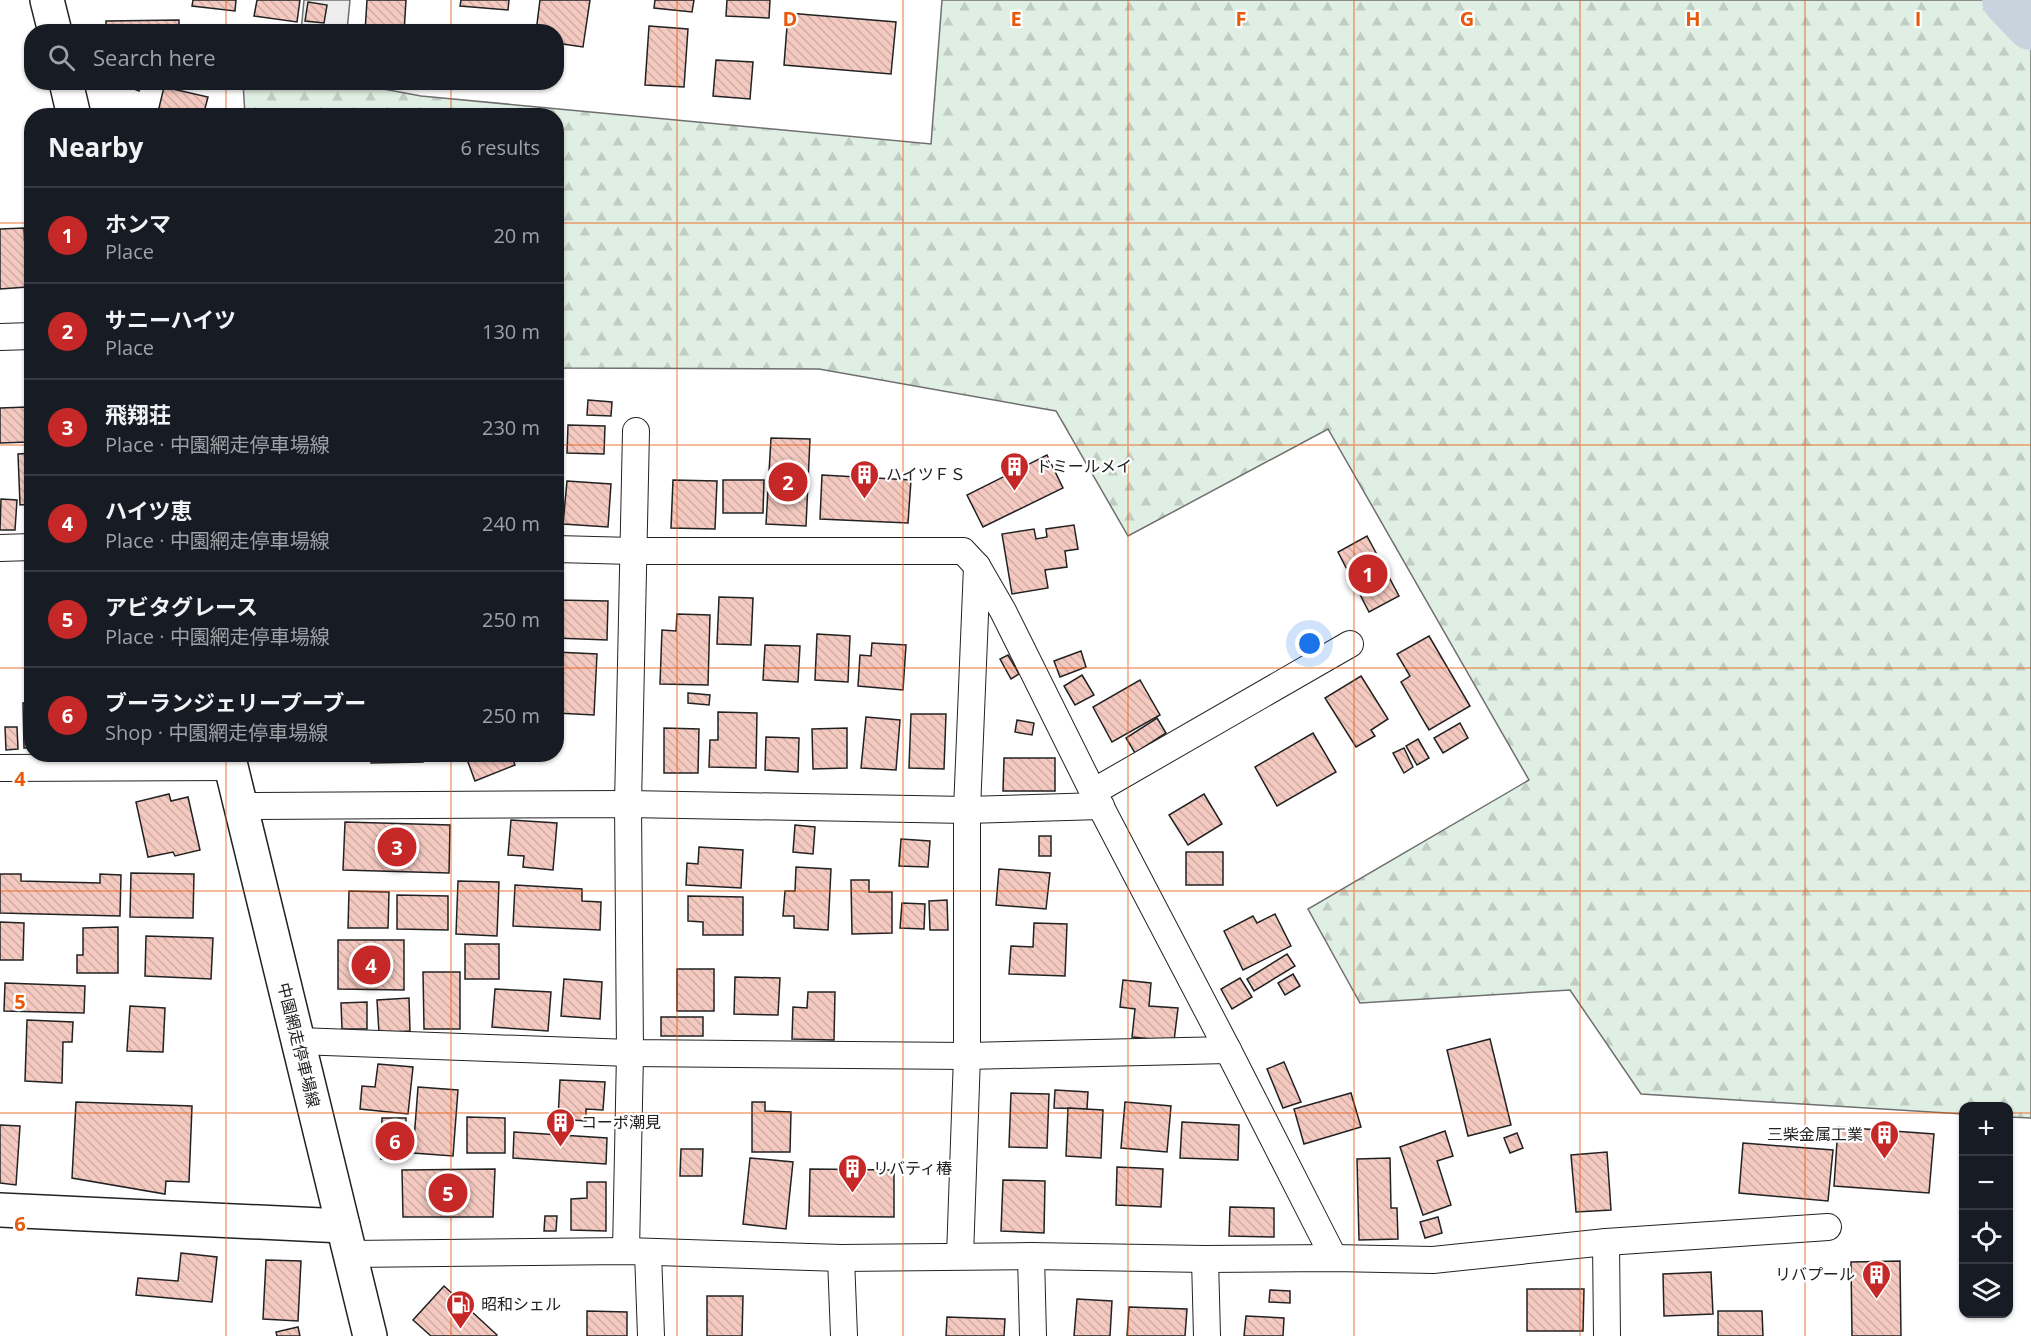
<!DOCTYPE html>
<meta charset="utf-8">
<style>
body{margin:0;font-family:"Open Sans","Noto Sans JP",sans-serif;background:#242831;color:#f1f3f6}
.controls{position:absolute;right:18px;bottom:18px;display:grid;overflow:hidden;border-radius:12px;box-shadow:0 2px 4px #0004}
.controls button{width:54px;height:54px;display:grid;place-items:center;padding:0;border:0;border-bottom:2px solid #363941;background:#171b24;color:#f1f3f6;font:30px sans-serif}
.you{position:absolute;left:1310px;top:644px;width:21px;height:21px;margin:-15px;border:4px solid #fff;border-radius:50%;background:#1a73e8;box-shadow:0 0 0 9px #1a73e833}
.badge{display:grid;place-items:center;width:39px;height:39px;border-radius:50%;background:#c62828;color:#fff;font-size:20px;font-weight:700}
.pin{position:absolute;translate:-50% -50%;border:3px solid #fff;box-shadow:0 2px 6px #0006}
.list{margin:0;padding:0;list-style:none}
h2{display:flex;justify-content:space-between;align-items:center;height:78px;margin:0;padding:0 24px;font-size:26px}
h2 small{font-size:20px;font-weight:400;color:#9ea1a6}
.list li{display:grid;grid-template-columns:39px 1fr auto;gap:18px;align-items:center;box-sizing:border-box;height:96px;padding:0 24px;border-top:2px solid #363941}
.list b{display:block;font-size:22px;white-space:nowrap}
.list p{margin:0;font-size:20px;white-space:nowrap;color:#9ea1a6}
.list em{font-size:20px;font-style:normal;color:#9ea1a6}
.icon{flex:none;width:33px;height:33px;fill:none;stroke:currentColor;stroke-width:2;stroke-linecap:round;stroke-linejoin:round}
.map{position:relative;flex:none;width:2031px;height:1336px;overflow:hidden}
.search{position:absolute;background:#171b24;box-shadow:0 2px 4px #0004;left:24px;top:24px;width:540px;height:66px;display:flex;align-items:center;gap:15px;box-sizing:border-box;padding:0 21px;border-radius:24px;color:#9ea1a6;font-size:22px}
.panel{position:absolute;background:#171b24;box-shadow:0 2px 4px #0004;left:24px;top:108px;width:540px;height:654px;border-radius:24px}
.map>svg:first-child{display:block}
.forest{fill:url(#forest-firs);stroke:#6f6f6f;stroke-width:1.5}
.parking{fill:#ededed;stroke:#6f6f6f;stroke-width:1.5}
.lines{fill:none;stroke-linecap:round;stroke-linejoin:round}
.river{stroke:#c7d3dd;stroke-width:50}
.building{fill:url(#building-back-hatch);stroke:#222;stroke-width:1.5}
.street-casing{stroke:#222;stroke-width:28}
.secondary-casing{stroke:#222;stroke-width:36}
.street{stroke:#fff;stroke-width:26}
.secondary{stroke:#fff;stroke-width:33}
.grid{fill:none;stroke:#e8590c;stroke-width:1.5;stroke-opacity:0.55}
.labels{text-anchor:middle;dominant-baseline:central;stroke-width:4.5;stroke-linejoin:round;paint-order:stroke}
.poi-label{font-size:16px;fill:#222;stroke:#fff;text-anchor:start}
.street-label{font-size:16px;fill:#222;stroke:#fff}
.grid-label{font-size:20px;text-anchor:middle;font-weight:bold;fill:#e8590c;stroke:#fff;stroke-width:4.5;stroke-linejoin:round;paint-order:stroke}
</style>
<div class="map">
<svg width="2031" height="1336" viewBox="0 0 2031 1336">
<defs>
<pattern id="forest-firs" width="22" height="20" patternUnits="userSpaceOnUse" patternTransform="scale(1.5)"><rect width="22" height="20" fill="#e0efe3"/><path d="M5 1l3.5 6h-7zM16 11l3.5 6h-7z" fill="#c0cdc2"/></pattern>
<pattern id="building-back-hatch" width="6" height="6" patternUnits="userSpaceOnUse" patternTransform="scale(1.5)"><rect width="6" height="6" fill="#f3c9c0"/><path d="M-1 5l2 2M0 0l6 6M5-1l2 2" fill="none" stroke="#d0aca5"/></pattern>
</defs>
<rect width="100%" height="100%" fill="#fff"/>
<path class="forest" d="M942,0H2031V1118L2009,1117L2008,1106H1964L1963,1114L1641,1094L1570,990L1360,1003L1308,909L1529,780L1328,429L1128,536L1056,411L819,369L557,368L556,116L245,115L243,83H351L421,96L931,144Z"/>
<path class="parking" d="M304,0H350L347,31L301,32Z"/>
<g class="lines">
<path class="river" d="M2007,0L2031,25"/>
</g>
<g class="building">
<path d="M193,0H236L235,11L192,6Z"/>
<path d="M257,0H300L297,22L254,16Z"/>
<path d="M367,0H406L404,32H365Z"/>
<path d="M461,0H509L508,10L460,6Z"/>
<path d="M540,0H590L583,47L556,43V32H536Z"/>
<path d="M655,0H694L692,12L654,8Z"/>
<path d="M727,0H770L769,18L726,16Z"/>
<path d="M308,2L327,5L324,23L305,21Z"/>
<path d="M788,13L896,22L891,74L784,65Z"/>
<path d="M179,20V32H106V21Z"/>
<path d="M649,26L688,29L684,87L645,85Z"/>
<path d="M716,60L753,62L750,99L713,96Z"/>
<path d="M128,82H142L139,91L127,86Z"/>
<path d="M164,87L208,97L203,116H168L158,112Z"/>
<path d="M24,228L27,287L0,289V229Z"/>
<path d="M588,400L612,402L611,416L587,415Z"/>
<path d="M27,407L28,442L0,443V408Z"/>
<path d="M568,425L605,426L604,454L567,453Z"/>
<path d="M771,438L810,439L806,526L766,524Z"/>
<path d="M32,453V504L20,505L18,454Z"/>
<path d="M1047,455L1063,488L983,527L967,495Z"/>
<path d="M822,475L911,480L908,523L820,519Z"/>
<path d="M673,480L717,481L715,529L671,528Z"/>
<path d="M723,480H764L763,513H723Z"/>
<path d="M567,481L611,484L608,527L563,524Z"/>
<path d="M1,499L17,500L15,530H0Z"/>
<path d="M1074,525L1078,549L1065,551L1067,567L1045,570L1048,588L1012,594L1002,534L1034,529L1036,539L1047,537L1046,529Z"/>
<path d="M1367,536L1399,596L1369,612L1338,552Z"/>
<path d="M719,597L753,598L751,645L717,644Z"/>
<path d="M556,600L608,601L607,640L556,638Z"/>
<path d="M677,614L710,615L708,685L660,684L662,630L676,631Z"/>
<path d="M817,634L850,636L848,682L815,680Z"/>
<path d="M1429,636L1470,706L1429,730L1401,682L1410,676L1397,654Z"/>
<path d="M872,643L906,645L903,690L858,686L860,655L871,656Z"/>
<path d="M765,645L800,646L798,682L763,680Z"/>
<path d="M1081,651L1086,667L1060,677L1054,661Z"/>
<path d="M556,652L597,654L594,715L556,713Z"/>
<path d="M1008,655L1019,674L1011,679L1000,659Z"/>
<path d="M1082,675L1094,695L1075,705L1064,686Z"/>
<path d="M1361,676L1388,719L1371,730L1375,736L1356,747L1325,698Z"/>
<path d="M1140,680L1160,715L1112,742L1093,707Z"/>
<path d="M688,693L710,695L709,705L688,703Z"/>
<path d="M23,703H32V748H24Z"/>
<path d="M718,712L757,713L756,768L709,767L710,740H718Z"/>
<path d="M911,714H946L944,769L909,768Z"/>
<path d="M866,717L900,720L896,770L861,768Z"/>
<path d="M1157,718L1166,733L1135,753L1126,738Z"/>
<path d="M1017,720L1034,723L1032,735L1015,732Z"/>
<path d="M1460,723L1468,738L1443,753L1434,738Z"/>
<path d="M5,727H17L18,749L6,750Z"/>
<path d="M664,728L699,729L698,773H664Z"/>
<path d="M847,728V768L813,769L812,729Z"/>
<path d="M1313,733L1336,772L1277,806L1255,767Z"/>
<path d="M766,737L799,738L798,772L765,770Z"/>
<path d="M1418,739L1429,758L1417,765L1406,746Z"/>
<path d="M1404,748L1413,767L1404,773L1393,753Z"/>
<path d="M371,754H423V762L371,763Z"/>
<path d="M465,754H511L515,765L475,781Z"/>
<path d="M1004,758H1055V791H1003Z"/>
<path d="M169,794L171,801L188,797L200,850L175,856L173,852L148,857L136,802Z"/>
<path d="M1204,794L1222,824L1188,845L1169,815Z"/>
<path d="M511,820L557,823L553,870L523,867L524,856L508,855Z"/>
<path d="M345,822L450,825L449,873L343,870Z"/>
<path d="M795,825L815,827L813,854L793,852Z"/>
<rect x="1039" y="836" width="12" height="20"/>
<path d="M901,839L930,841L928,867L899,866Z"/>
<path d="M699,847L743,850L741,888L686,885L687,863L698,864Z"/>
<rect x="1186" y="852" width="37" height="33"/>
<path d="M796,867L831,869L828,930L794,928V916H783L785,891H795Z"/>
<path d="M999,869L1050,873L1046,909L996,905Z"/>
<path d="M131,873L194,874L193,918L130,917Z"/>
<path d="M0,874H21V881L100,883V874L121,875L120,916L0,913Z"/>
<path d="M851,880H869V892H892V933L852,934Z"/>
<path d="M458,881L499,882L497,936L456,934Z"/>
<path d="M515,885L582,889V901L601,902L600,930L513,926Z"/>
<path d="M349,891L389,892L388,928H348Z"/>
<path d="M397,895L448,896V930L397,929Z"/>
<path d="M688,896L743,897V935H703V922L688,921Z"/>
<path d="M947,900L948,930H930L929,901Z"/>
<path d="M902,903L925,904L924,929L900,928Z"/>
<path d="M1275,914L1291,946L1243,970L1224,931L1253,916L1257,923Z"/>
<path d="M0,922L24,923L23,960H0Z"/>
<path d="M1034,923L1067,924L1065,976L1009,974L1011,946L1033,947Z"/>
<path d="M118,927V973H77V955H83V928Z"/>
<path d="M146,936L213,938L211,979L145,976Z"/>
<path d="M338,940H404V990L338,989Z"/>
<rect x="465" y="944" width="34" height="35"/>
<path d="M1287,954L1295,966L1254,991L1247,979Z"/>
<rect x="677" y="969" width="37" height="42"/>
<path d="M423,972H460V1029H424Z"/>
<path d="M1293,974L1300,986L1285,995L1278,983Z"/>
<path d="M735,977L780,978L778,1015L734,1014Z"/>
<path d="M1240,978L1252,997L1232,1009L1221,989Z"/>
<path d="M564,979L602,982L600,1019L561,1016Z"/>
<path d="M1123,980L1151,983L1149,1006L1178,1008L1174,1041L1132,1037L1135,1009L1120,1007Z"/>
<path d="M5,983L85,986L84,1013L4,1011Z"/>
<path d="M495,989L551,992L548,1031L492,1027Z"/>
<path d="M808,992H835L834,1040L792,1039L793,1007L807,1008Z"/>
<path d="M409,998L410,1031L379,1033L377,1000Z"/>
<path d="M367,1002V1029H342L341,1003Z"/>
<path d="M130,1006L165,1008L163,1052L127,1051Z"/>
<rect x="661" y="1017" width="42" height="19"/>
<path d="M27,1020L73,1022L72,1042H63L62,1083L25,1081Z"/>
<path d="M1490,1039L1511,1125L1468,1136L1447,1050Z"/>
<path d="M1284,1062L1301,1102L1283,1108L1267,1069Z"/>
<path d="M378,1064L413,1067L408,1114L360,1109L362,1086L375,1087Z"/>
<path d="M560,1080L605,1082L603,1110L586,1109V1121L558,1119Z"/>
<path d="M418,1087L458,1090L453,1156L413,1153Z"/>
<path d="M1055,1090L1088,1092L1087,1109L1054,1108Z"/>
<path d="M1011,1093L1049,1094L1047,1148L1009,1147Z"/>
<path d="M1351,1093L1361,1127L1304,1144L1294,1109Z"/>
<path d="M76,1102L192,1106L189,1182L166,1181L165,1194L72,1178Z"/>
<path d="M752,1102H765V1111L791,1112L790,1152H752Z"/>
<path d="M1125,1102L1171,1106L1167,1152L1121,1148Z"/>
<path d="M1068,1108L1103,1110L1101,1158L1066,1156Z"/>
<path d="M467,1117L505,1118V1153H467Z"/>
<path d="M382,1118H406L405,1160L381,1159Z"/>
<path d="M1182,1122L1239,1125L1238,1160L1180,1158Z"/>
<path d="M0,1125L20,1126L16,1185L0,1183Z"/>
<path d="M1838,1127L1934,1134L1929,1193L1834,1186Z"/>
<path d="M1445,1131L1453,1156L1437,1161L1451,1205L1423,1215L1400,1147Z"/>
<path d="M514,1132L607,1138L606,1164L513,1158Z"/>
<path d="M1517,1133L1523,1148L1510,1153L1504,1138Z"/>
<path d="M1743,1143L1833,1150L1828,1201L1739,1193Z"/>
<path d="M681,1149H703L702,1176H680Z"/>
<path d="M1607,1152L1611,1210L1576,1212L1571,1155Z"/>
<path d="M750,1158L793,1162L786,1229L743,1224Z"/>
<path d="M1390,1158L1391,1208H1397L1398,1239L1359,1240L1357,1159Z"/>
<path d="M1117,1167L1163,1169L1161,1207L1116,1205Z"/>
<path d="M495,1169L493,1217H403L402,1170Z"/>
<path d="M810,1169L894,1170V1217L809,1216Z"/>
<path d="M1003,1180L1045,1181L1044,1233L1001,1231Z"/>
<path d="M587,1182H606V1231L571,1230V1199L587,1198Z"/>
<path d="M1230,1207L1274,1208V1237L1229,1236Z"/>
<path d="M545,1216H557L556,1231H544Z"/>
<path d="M1438,1217L1442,1233L1425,1238L1420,1222Z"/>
<path d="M181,1253L217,1257L212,1302L136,1295L138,1278L178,1281Z"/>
<path d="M266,1260L301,1261L298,1321L263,1319Z"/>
<path d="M1900,1261L1901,1336H1852L1851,1262Z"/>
<path d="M1711,1272L1713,1314L1664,1316L1663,1274Z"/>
<path d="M444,1286L497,1335L496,1336H431L413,1320Z"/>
<path d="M1527,1289H1584L1583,1331H1527Z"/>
<path d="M1270,1290L1290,1291V1303L1269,1302Z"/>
<path d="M707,1296H743L742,1336H707Z"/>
<path d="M1077,1299L1112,1301L1110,1336H1074Z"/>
<path d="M1129,1307L1187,1309L1185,1336H1127Z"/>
<path d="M587,1311L627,1312V1336H587Z"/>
<path d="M1718,1311H1762L1763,1336H1718Z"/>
<path d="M1246,1316L1284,1318L1283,1336H1244Z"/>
<path d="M947,1317L1005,1319L1004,1336H946Z"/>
<path d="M298,1327L300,1336H277L276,1332Z"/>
</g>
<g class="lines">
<defs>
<g id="street">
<path d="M0,337L32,336"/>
<path d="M0,548L32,547"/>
<path d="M556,549L633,551H963L977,566L1003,611L1093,792L1228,1050L1334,1258"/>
<path d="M0,768L231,767"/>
<path d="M1093,792L1350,644"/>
<path d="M240,806L628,804L967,810L1101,806"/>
<path d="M298,1041L630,1053L967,1056L1228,1050"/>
<path d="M1606,1242L1607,1336"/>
<path d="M626,1251L630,1053L628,804L636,431"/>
<path d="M648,1252L651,1336"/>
<path d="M350,1254L626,1251L841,1258L1031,1256L1205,1259L1334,1258L1433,1260L1606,1242L1828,1227"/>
<path d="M960,1256L967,1056V810L977,566"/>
<path d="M1031,1256L1033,1336"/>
<path d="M841,1258L844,1336"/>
<path d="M1205,1259L1207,1336"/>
</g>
<g id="secondary">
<path d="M47,0L55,32"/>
<path d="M66,82L74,116"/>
<path d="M228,754L370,1336"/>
<path d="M0,1210L343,1226"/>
</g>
</defs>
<use href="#street" class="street-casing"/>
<use href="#secondary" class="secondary-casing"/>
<use href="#street" class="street"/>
<use href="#secondary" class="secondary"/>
</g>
<path class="grid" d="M226,0V32M451,0V32M677,0V1336M903,0V1336M1128,0V1336M1354,0V1336M1580,0V1336M1805,0V1336M226,82V116M451,82V116M0,223H32M556,223H2031M0,445H32M556,445H2031M0,668H32M556,668H2031M226,754V1336M451,754V1336M0,891H2031M0,1113H1964M2008,1113H2031"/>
<defs>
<symbol id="building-pin" viewBox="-11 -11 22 30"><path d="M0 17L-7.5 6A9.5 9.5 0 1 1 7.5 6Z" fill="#c62828" stroke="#fff"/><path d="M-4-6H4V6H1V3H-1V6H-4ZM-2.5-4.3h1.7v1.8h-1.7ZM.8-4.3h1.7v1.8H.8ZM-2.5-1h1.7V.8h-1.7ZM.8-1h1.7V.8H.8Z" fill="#fff"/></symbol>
<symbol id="fuel-pin" viewBox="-11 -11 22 30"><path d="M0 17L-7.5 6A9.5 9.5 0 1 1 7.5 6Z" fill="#c62828" stroke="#fff"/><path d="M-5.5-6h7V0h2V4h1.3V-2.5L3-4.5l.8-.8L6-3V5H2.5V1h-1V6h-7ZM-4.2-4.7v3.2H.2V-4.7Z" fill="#fff"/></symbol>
</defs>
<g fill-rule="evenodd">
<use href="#building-pin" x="998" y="450" width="33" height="45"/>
<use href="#building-pin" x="848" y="458" width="33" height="45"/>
<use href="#building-pin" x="544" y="1106" width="33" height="45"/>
<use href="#building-pin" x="1868" y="1118" width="33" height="45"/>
<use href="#building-pin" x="836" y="1152" width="33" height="45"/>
<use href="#building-pin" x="1860" y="1258" width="33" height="45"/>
<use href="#fuel-pin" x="444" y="1288" width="33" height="45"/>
</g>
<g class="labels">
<g class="poi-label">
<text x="1036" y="466">ドミールメイ</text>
<text x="886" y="474">ハイツＦＳ</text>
<text x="581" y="1122">コーポ潮見</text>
<text x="1863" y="1134" text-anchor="end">三柴金属工業</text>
<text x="873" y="1168">リバティ椿</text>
<text x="1855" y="1274" text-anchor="end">リバプール</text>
<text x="481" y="1304">昭和シェル</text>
</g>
<g class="street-label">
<text transform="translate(299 1045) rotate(76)">中園網走停車場線</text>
</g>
</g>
<g class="grid-label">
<text x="790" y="26">D</text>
<text x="1016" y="26">E</text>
<text x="1241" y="26">F</text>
<text x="1467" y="26">G</text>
<text x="1693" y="26">H</text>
<text x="1918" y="26">I</text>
<text x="20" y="786">4</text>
<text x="20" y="1009">5</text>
<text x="20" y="1231">6</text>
</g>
</svg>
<div class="controls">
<button>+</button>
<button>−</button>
<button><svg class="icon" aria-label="locate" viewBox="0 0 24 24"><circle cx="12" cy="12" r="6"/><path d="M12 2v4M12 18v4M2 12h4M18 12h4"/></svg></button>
<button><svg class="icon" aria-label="layers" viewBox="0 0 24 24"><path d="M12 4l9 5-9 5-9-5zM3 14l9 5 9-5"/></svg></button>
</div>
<div class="you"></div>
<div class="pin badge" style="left:1368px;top:574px">1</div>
<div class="pin badge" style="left:788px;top:482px">2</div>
<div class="pin badge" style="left:397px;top:847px">3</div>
<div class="pin badge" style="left:371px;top:965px">4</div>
<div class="pin badge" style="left:448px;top:1193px">5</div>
<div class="pin badge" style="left:395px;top:1141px">6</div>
<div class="search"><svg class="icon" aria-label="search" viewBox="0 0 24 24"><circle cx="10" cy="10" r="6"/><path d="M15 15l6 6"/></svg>Search here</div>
<section class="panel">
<h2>Nearby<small>6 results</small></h2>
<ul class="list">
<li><span class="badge">1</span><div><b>ホンマ</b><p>Place</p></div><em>20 m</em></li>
<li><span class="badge">2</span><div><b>サニーハイツ</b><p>Place</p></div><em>130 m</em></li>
<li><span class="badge">3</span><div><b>飛翔荘</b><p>Place · 中園網走停車場線</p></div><em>230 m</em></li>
<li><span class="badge">4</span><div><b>ハイツ恵</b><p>Place · 中園網走停車場線</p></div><em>240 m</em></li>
<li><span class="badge">5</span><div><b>アビタグレース</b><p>Place · 中園網走停車場線</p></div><em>250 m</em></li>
<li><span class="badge">6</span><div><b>ブーランジェリープーブー</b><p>Shop · 中園網走停車場線</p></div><em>250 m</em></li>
</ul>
</section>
</div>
